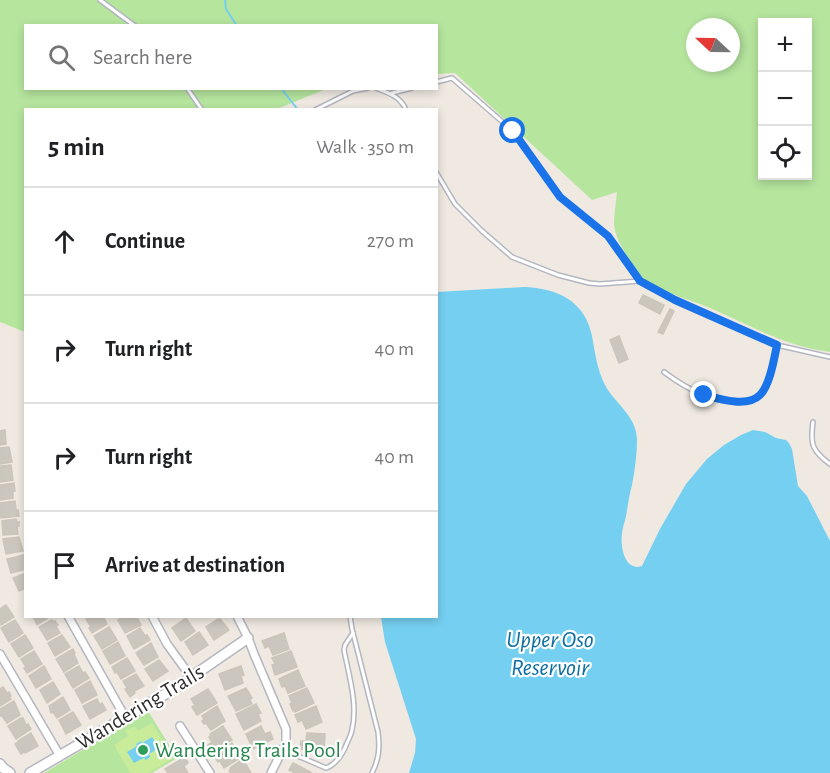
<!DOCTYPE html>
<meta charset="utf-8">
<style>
body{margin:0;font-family:"Alegreya Sans",sans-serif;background:#f6f6f6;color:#202124}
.controls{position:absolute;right:18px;top:18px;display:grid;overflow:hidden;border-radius:0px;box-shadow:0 3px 9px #0003}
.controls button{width:54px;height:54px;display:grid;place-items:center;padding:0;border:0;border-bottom:2px solid #e0e0e0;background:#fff;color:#202124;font:30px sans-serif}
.compass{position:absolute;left:686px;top:18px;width:54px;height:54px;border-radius:50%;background:#fff;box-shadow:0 3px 9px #0003;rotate:292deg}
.stop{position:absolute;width:18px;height:18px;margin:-14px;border:4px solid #1a73e8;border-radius:50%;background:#fff}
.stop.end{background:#1a73e8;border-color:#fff;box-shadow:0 2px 6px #0008}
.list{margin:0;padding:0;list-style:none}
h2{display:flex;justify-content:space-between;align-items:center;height:78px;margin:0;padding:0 24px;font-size:26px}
h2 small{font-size:20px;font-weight:400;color:#757577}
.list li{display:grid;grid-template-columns:39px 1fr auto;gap:18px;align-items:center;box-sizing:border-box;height:108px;padding:0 24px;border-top:2px solid #e0e0e0}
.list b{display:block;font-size:22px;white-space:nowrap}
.list em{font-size:20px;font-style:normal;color:#757577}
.icon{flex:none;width:33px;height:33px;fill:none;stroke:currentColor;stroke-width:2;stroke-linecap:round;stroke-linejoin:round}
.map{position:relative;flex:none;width:830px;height:773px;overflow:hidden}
.search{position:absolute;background:#fff;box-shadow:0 3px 9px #0003;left:24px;top:24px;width:414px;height:66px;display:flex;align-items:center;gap:15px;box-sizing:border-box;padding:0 21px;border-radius:0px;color:#757577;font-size:22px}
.panel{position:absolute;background:#fff;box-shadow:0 3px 9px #0003;left:24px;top:108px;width:414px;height:510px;border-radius:0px}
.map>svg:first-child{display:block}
.green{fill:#b6e59e;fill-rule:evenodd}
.pitch{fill:#c9ec9a}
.water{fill:#75cff0}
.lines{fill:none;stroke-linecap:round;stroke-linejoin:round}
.stream{stroke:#75cff0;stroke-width:2}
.building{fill:#cbc7bf;stroke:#cbc5ba;stroke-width:1.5}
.lane-casing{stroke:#b4b7c1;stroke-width:6}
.street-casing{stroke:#b4b7c1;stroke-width:10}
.secondary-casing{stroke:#b4b7c1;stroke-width:12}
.lane{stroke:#fff;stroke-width:3}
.street{stroke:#fff;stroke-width:7}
.secondary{stroke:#fff;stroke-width:9}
.route{stroke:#1a73e8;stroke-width:8}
.leisure-dot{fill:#2e9e5b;stroke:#fff;stroke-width:2}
.labels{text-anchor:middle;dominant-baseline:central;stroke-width:4.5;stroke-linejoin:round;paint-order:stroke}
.street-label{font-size:22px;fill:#2e2e2e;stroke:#fff}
.leisure-label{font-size:22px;fill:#27864d;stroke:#fff;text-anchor:start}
.water-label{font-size:24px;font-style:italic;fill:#0d6fa3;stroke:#fff}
</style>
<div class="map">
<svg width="830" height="773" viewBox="0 0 830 773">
<rect width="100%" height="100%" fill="#efe9e1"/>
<g class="green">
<path d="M0,0H830V352C779,345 746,322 700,304C686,299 652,288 642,277C632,264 615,241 614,224C614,214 616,203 617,192L592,200L455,73L437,74L436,26H26V88L326,89L277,109L26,110L25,332L0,322ZM762,22H808V176H762ZM695,27H731V63H695Z"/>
<path d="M148,711L177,758L152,773H44Z"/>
</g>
<path class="pitch" d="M152,723L173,758L148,773H130L114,745L128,736L125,731L135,726L138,731Z"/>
<g class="water">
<path d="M524,287C557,288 585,301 592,336C595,353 597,369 605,385C615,404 636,415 637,439C637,454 635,470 632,485C629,495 628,506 626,516C625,522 622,528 622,534C620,547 625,572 642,566L660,529L686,484L707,459L724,445L741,435L753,430L765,432L776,438L786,440L789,443L792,449L798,486L807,496L830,541V773H409L415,753L416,739L385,642L381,617L436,616L437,292Z"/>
<path d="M152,737L159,748L149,754L150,757L146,760L144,758L134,763L127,752L137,746L136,744L141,741L142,743Z"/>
</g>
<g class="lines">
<g class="stream">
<path d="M225,0L226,9L237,26"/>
<path d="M281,88L298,110"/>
</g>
</g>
<g class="building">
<path d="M643,295L664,305L660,314L639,303Z"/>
<path d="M670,309L674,311L663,334L658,332Z"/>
<path d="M619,336L628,359L619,363L610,340Z"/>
<path d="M5,430L6,444L0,445V431Z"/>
<path d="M9,447L12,462L0,464V448Z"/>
<path d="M11,465L13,480L0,482V466Z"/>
<path d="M14,483L15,491H13V498L0,500V485Z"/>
<path d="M15,501L16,510H18L19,516L1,518L0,503Z"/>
<path d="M16,519L17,522H19V526H17L18,534L3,535L2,521Z"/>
<path d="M19,537L23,551L6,554L3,539Z"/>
<path d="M24,555L26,569L11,573L7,559Z"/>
<path d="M26,573V588L19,591L13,578Z"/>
<path d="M6,605L14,617L1,625L0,609Z"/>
<path d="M33,616H51L37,625Z"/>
<path d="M90,616H103L107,624L92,633L89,628L91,627L86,619Z"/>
<path d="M124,616H136L141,625L125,633L118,620Z"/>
<path d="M186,618L195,631L181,641L172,628Z"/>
<path d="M218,619H220L224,624L222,625L224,627L225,625L229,630L214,640L206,627Z"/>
<path d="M15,620L23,633L9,642L1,628Z"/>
<path d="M52,620L54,622L55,621L58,625L56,626L60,633L47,640L39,627Z"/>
<path d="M109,627L117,640L102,649L94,636Z"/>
<path d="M140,628L145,636L147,635L150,640L134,649L127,636Z"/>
<path d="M199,632L208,645L193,655L185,642Z"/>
<path d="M284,633L289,649L273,655L269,646L265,648L262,641Z"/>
<path d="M25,635L33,648L19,657L11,644Z"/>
<path d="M62,635L70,647L55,656L48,643Z"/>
<path d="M118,642L125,656L110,664L103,651Z"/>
<path d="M151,643L158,657L144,665L136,653Z"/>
<path d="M73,649L75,653L74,654L78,663L64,672L56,659Z"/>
<path d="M34,651L42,664L27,673L24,668L26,667L21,659Z"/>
<path d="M291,651L297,667L275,675L272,665L275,664L272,658Z"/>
<path d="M127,658L135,671L121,679L117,672L115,673L112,667Z"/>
<path d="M159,660L168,671L153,681L145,669Z"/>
<path d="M44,666L51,679L36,688L29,676Z"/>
<path d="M79,666L83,673L85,672L89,678L73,688L65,674Z"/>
<path d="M241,666L244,675L241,676L243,683L225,690L219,674Z"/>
<path d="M298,670L305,686L288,693L285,686L282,687L279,679Z"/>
<path d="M136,674L144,686L134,691L135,693L130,697L125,689L127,688L123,681Z"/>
<path d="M90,681L97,695L82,703L75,690Z"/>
<path d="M53,682L60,694L47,703L40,690Z"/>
<path d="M3,687L7,693L9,692L11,696L9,697L11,699L0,706V689Z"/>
<path d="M246,688L252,698L250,700L252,704L236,711L228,696Z"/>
<path d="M307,688L314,703L295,712L294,710L293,711L290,704L292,703L289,696Z"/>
<path d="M208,689L217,703L197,715L192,707L195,705L191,699Z"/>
<path d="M63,697L70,710L57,718L53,712L51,713L49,706Z"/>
<path d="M97,699L100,705L102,703L106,710L90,719L83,706Z"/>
<path d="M14,701L20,715L7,723L2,716H0V709Z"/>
<path d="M256,704L261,713L258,714L261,721L244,730L236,714Z"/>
<path d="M217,706L225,721L211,730L206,723L204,724L202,721L204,719L202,716Z"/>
<path d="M316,706L322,722L306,729L302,720L298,722L295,715Z"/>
<path d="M73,712L81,725L66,734L59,720Z"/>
<path d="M21,718H23L26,725L28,724L31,729L16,739L8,726Z"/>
<path d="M223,726L232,740L212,752L208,745L212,742L209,737L211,735L210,734Z"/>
<path d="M261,726L265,734L270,732L273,739L253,749L246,734Z"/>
<path d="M31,733L38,746L25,753L24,752L21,754L15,744L18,742V741Z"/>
<path d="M307,733L325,734L324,751L300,749L301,741H306Z"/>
<path d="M232,743L240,758L224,768L220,761L218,762L213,754Z"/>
<path d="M185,757L188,763L184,766L188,773H168L165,769Z"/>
<path d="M243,759L251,773H231L229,771L231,769L230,768Z"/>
<path d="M293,763L312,773H293L294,772L289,770Z"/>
</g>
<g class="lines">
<defs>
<g id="lane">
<path d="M100,0L135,26"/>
<path d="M436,82L452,78L513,131L560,197L608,236L640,281"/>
<path d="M187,88L202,110"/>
<path d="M376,88C389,93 401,97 406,110"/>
<path d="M392,93L412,88"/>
<path d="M315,110L353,91L368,88"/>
<path d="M436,172L455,204L482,231L512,257L558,275L589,283L600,284L640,281L675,300L703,312L777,345L830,357"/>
<path d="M664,372C688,390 717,406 748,400C753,399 757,398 760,394C770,383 773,359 777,345"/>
<path d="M813,422C810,444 812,451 830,464"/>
<path d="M350,616L352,629L378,732C380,748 379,759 372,773"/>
<path d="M284,750L326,768C335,765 341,756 345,748C347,742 351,736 352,730C358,704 349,676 344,650L345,645L353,633"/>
</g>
<g id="street">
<path d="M68,616L125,717"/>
<path d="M152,616L167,644L191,677"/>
<path d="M237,616L248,638L254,654L286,729V743L271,773"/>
<path d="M0,654L60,756"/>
<path d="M180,726L210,773"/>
</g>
<g id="secondary">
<path d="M0,764L3,768L10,773"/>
<path d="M30,773L174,689L248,638"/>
</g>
</defs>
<use href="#lane" class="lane-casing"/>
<use href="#street" class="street-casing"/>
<use href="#secondary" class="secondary-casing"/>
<use href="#lane" class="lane"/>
<use href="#street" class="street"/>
<use href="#secondary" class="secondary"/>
</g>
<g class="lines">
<path class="route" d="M513,131L560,197L608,236L640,281L675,300L777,345C774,359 770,385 760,395C747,408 719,399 704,395"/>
</g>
<circle class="leisure-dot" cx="143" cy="750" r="6"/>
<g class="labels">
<g class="street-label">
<text transform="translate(140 707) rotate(-31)">Wandering Trails</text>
</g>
<g class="leisure-label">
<text x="155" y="750">Wandering Trails Pool</text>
</g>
<g class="water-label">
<text x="550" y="640">Upper Oso<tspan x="550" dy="28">Reservoir</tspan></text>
</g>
</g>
</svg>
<div class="controls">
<button>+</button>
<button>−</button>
<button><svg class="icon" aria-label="locate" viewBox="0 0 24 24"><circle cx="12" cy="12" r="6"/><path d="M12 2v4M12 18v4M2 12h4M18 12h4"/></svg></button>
</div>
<svg class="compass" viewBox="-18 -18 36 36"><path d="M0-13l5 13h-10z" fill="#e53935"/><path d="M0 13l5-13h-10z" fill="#757577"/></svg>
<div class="stop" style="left:513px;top:131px"></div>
<div class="stop end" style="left:704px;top:395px"></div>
<div class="search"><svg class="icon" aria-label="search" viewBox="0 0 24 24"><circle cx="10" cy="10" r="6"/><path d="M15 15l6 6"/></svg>Search here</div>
<section class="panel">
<h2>5 min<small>Walk · 350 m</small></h2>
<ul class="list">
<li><svg class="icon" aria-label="ahead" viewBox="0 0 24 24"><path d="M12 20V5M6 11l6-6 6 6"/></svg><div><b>Continue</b></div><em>270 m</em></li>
<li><svg class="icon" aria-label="right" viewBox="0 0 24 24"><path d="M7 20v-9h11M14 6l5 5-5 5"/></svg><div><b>Turn right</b></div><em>40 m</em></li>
<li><svg class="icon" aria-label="right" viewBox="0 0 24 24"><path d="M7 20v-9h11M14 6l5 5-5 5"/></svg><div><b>Turn right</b></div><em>40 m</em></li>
<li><svg class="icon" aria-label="arrive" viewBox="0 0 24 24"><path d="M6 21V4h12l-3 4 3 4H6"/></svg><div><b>Arrive at destination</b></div></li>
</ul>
</section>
</div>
